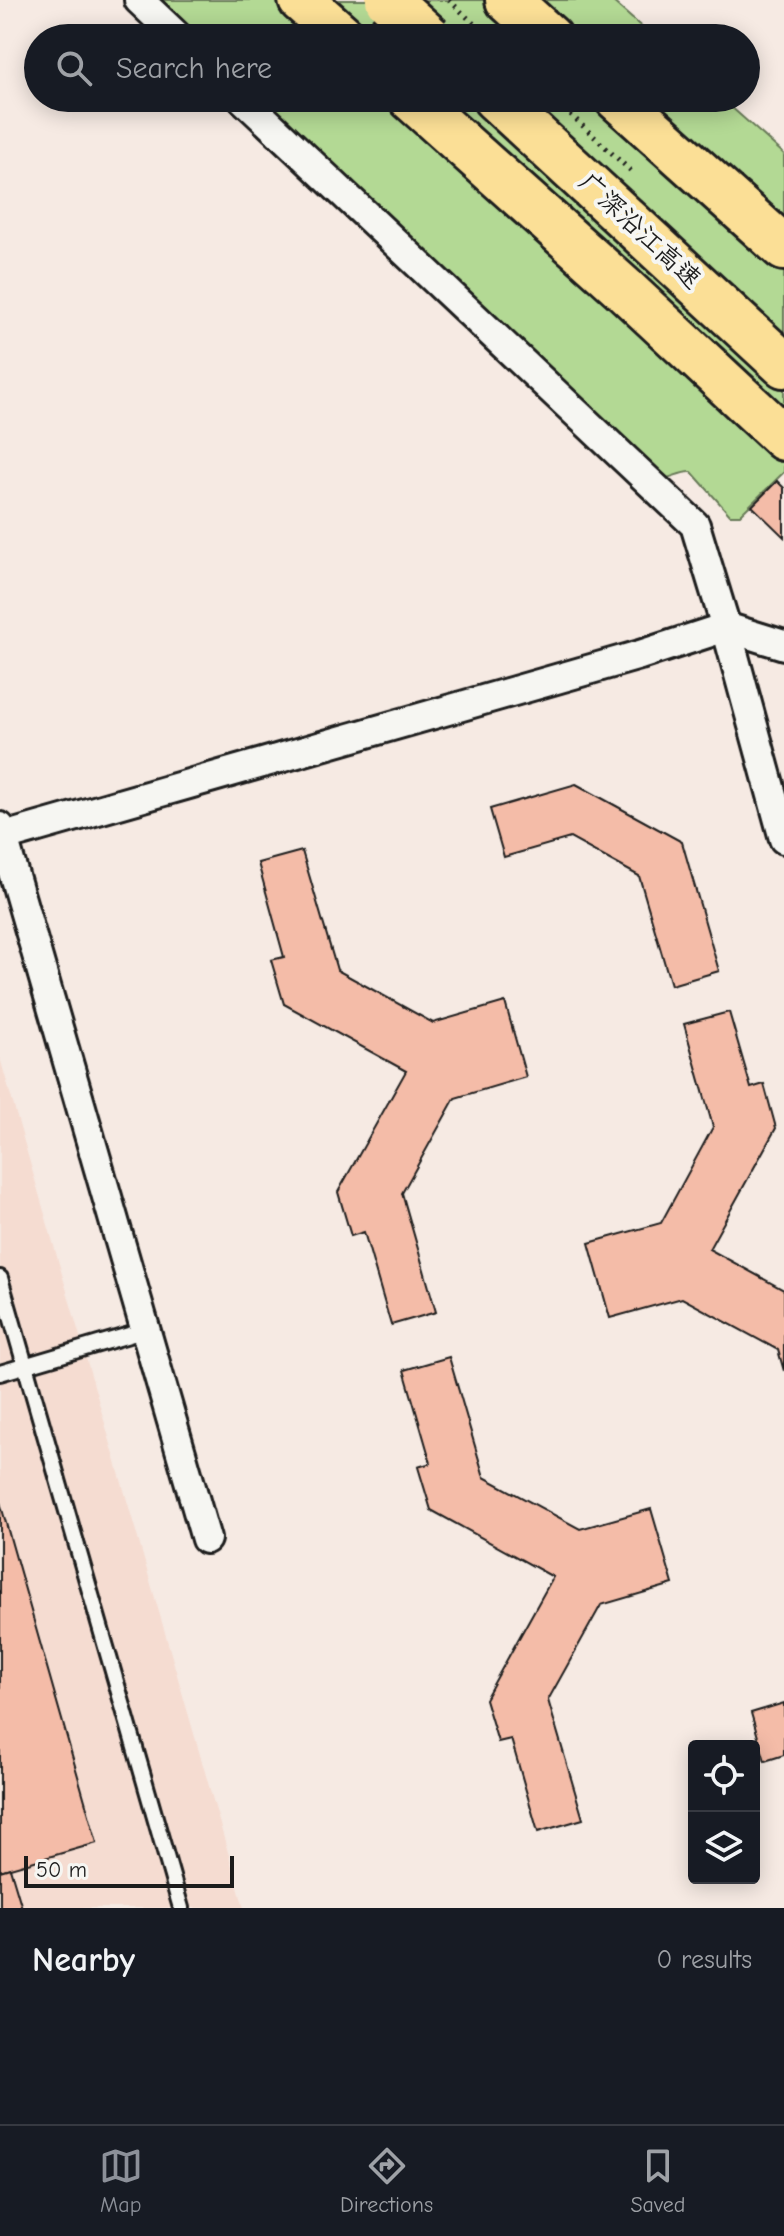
<!DOCTYPE html>
<meta charset="utf-8">
<style>
body{margin:0;font-family:"Comic Neue","LXGW WenKai TC",sans-serif;background:#20242c;color:#f1f3f6}
.controls{position:absolute;right:24px;bottom:24px;display:grid;overflow:hidden;border-radius:8px;box-shadow:0 4px 20px #0003}
.controls button{width:72px;height:72px;display:grid;place-items:center;padding:0;border:0;border-bottom:2px solid #363941;background:#171b24;color:#f1f3f6;font:40px sans-serif}
.scale{position:absolute;left:24px;bottom:20px;width:210px;box-sizing:border-box;padding-left:8px;border:4px solid #1c1c1c;border-top:0;font-size:22px;line-height:28px;white-space:nowrap;color:#1c1c1c;-webkit-text-stroke:6px #f6f6f2;paint-order:stroke}
.list{margin:0;padding:0;list-style:none}
h2{display:flex;justify-content:space-between;align-items:center;height:104px;margin:0;padding:0 32px;font-size:34px}
h2 small{font-size:26px;font-weight:400;color:#9ea1a6}
.icon{flex:none;width:44px;height:44px;fill:none;stroke:currentColor;stroke-width:2;stroke-linecap:round;stroke-linejoin:round}
.map{position:relative;flex:none;width:784px;height:1908px;overflow:hidden}
.search{position:absolute;background:#171b24;box-shadow:0 4px 20px #0003;left:24px;right:24px;top:24px;height:88px;display:flex;align-items:center;gap:20px;box-sizing:border-box;padding:0 28px;border-radius:44px;color:#9ea1a6;font-size:30px}
.sheet{height:216px;background:#171b24}
nav{display:flex;justify-content:space-around;align-items:center;box-sizing:border-box;height:112px;border-top:2px solid #363941;background:#171b24;font-size:22px;color:#9ea1a6}
nav a{display:grid;justify-items:center;gap:4px}
nav .on{color:#8c9099}
.map>svg:first-child{display:block}
.built{fill:#f5dcd1}
.green{fill:#b3d994;stroke:#687a58;stroke-width:2}
.building{fill:#f4bca8;stroke:#1c1c1c;stroke-width:2}
.lines{fill:none;stroke-linecap:round;stroke-linejoin:round}
.service-casing{stroke:#1c1c1c;stroke-width:20}
.minor-casing{stroke:#1c1c1c;stroke-width:34}
.motorway-casing{stroke:#1c1c1c;stroke-width:50}
.path{stroke:#1c1c1c;stroke-width:5;stroke-dasharray:2 6;stroke-linecap:butt}
.service{stroke:#f6f6f2;stroke-width:14}
.minor{stroke:#f6f6f2;stroke-width:28}
.motorway{stroke:#fbdf96;stroke-width:44}
.motorway-bridge-casing{stroke:#1c1c1c;stroke-width:50;stroke-linecap:butt}
.motorway-bridge{stroke:#fbdf96;stroke-width:44}
.labels{text-anchor:middle;dominant-baseline:central;stroke-width:8;stroke-linejoin:round;paint-order:stroke}
.street-label{font-size:26px;fill:#1c1c1c;stroke:#f6f6f2}
</style>
<div class="map">
<svg width="784" height="1908" viewBox="0 0 784 1908">
<rect width="100%" height="100%" fill="#f6eae3"/>
<filter id="ink" filterUnits="userSpaceOnUse"><feTurbulence type="fractalNoise" baseFrequency=".0125" numOctaves="2"/><feDisplacementMap in="SourceGraphic" scale="16" xChannelSelector="R" yChannelSelector="G"/><feConvolveMatrix kernelMatrix="1 2 1 2 8 2 1 2 1" color-interpolation-filters="sRGB"/></filter>
<g filter="url(#ink)">
<path class="built" d="M0,1058L244,1908H0Z"/>
<g class="green">
<path d="M153,0H277L319,38H193Z"/>
<path d="M338,0H611L654,38H378Z"/>
<path d="M257,98H387L784,453V472L740,515H730L692,472C680,471 672,479 660,479Z"/>
<path d="M442,98H721L784,154V421Z"/>
</g>
<g class="building">
<path d="M777,481L784,488V537L752,506Z"/>
<path d="M576,784L682,842L719,971L671,985L639,876L570,838L504,857L490,809Z"/>
<path d="M302,851L337,970L433,1023L505,1002L526,1077L455,1098L402,1193L436,1312L391,1325L364,1232L351,1236L338,1192L406,1071L284,1004L271,960L284,957L258,863Z"/>
<path d="M729,1012L751,1088L764,1084L776,1128L709,1249L784,1290V1371L778,1350L682,1298L610,1318L589,1243L661,1223L713,1127L684,1024Z"/>
<path d="M449,1357L484,1477L580,1529L651,1509L673,1584L601,1605L548,1700L583,1819L538,1832L511,1739L498,1742L485,1699L553,1577L431,1510L418,1467L431,1463L404,1370Z"/>
<path d="M0,1502L97,1843L0,1871Z"/>
<path d="M784,1703V1755L765,1761L751,1713Z"/>
<path d="M10,1868L22,1908H0V1871Z"/>
</g>
<g class="lines">
<defs>
<g id="service">
<path d="M0,1278L181,1908"/>
<path d="M0,1373L146,1330"/>
</g>
<g id="minor">
<path d="M139,0L179,38"/>
<path d="M242,98L695,525L726,627L784,839"/>
<path d="M0,827L206,1539"/>
<path d="M0,838L640,655L726,627L784,645"/>
</g>
<g id="motorway">
<path d="M301,0L344,38"/>
<path d="M508,0L550,38"/>
<path d="M411,98L622,287L784,438"/>
<path d="M495,98L784,365"/>
<path d="M617,98L784,248"/>
</g>
</defs>
<use href="#service" class="service-casing"/>
<use href="#minor" class="minor-casing"/>
<use href="#motorway" class="motorway-casing"/>
<g class="path">
<path d="M449,0L489,38"/>
<path d="M553,98L634,174"/>
</g>
<use href="#service" class="service"/>
<use href="#minor" class="minor"/>
<use href="#motorway" class="motorway"/>
<defs>
<path id="motorway-bridge" d="M388,0L430,38"/>
</defs>
<use href="#motorway-bridge" class="motorway-bridge-casing"/>
<use href="#motorway-bridge" class="motorway-bridge"/>
</g>
</g>
<g class="labels">
<g class="street-label">
<text transform="translate(640 231) rotate(43)">广深沿江高速</text>
</g>
</g>
</svg>
<div class="controls">
<button><svg class="icon" aria-label="locate" viewBox="0 0 24 24"><circle cx="12" cy="12" r="6"/><path d="M12 2v4M12 18v4M2 12h4M18 12h4"/></svg></button>
<button><svg class="icon" aria-label="layers" viewBox="0 0 24 24"><path d="M12 4l9 5-9 5-9-5zM3 14l9 5 9-5"/></svg></button>
</div>
<div class="scale">50 m</div>
<div class="search"><svg class="icon" aria-label="search" viewBox="0 0 24 24"><circle cx="10" cy="10" r="6"/><path d="M15 15l6 6"/></svg>Search here</div>
</div>
<section class="sheet">
<h2>Nearby<small>0 results</small></h2>
<ul class="list">
</ul>
</section>
<nav>
<a class="on"><svg class="icon" aria-label="map" viewBox="0 0 24 24"><path d="M3 6l6-2 6 2 6-2v14l-6 2-6-2-6 2zM9 4v14M15 6v14"/></svg>Map</a>
<a><svg class="icon" aria-label="directions" viewBox="0 0 24 24"><path d="M12 3l9 9-9 9-9-9zM9 14v-3h6M13 9l2 2-2 2"/></svg>Directions</a>
<a><svg class="icon" aria-label="saved" viewBox="0 0 24 24"><path d="M7 4h10v16l-5-4-5 4z"/></svg>Saved</a>
</nav>
